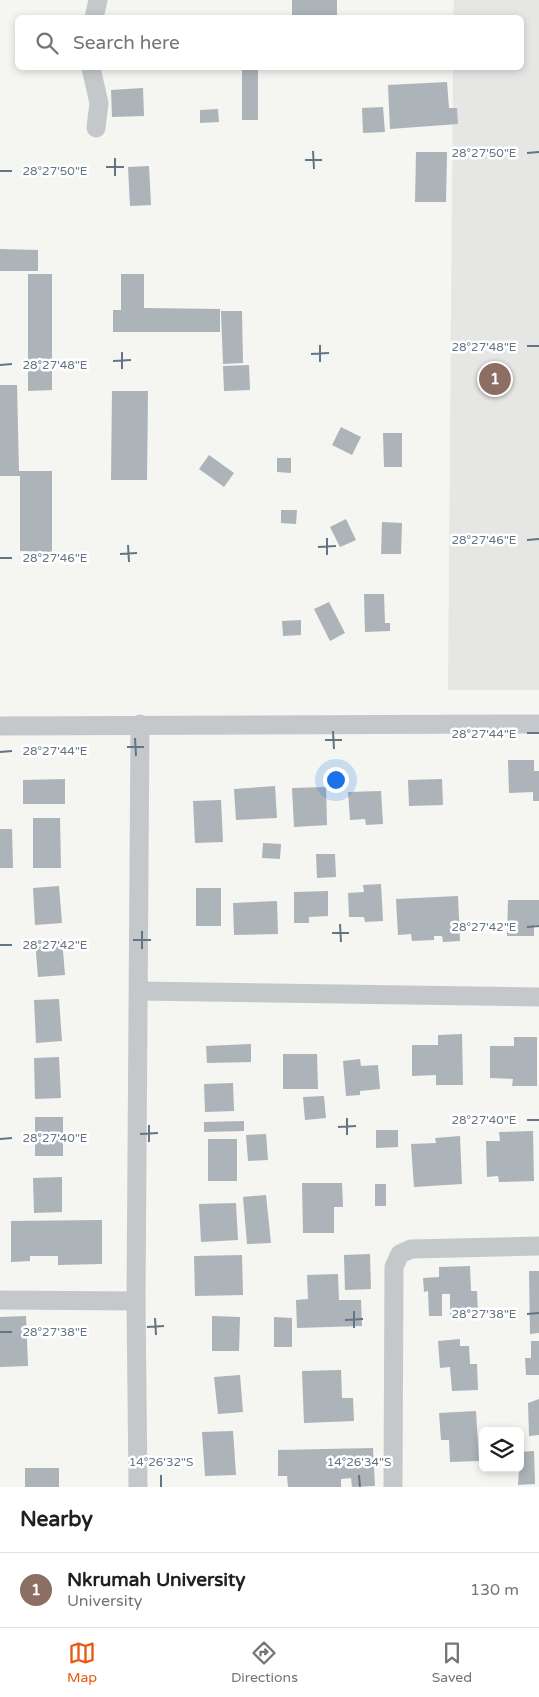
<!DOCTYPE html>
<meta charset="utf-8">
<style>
body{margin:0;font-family:"Varela Round",sans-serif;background:#f6f6f6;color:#202124}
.controls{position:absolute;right:15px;bottom:15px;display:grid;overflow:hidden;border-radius:8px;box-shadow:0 2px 8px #0003}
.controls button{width:45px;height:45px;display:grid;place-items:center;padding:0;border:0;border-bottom:1px solid #e0e0e0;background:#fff;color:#202124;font:25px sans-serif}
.you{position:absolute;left:335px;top:779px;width:18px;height:18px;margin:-12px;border:4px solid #fff;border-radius:50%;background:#1a73e8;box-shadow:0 0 0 8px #1a73e833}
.badge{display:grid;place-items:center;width:32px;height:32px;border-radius:50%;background:#ea580c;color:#fff;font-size:16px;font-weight:700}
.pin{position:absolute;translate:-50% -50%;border:2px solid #fff;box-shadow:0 1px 5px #0006}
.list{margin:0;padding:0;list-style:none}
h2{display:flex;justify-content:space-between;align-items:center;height:65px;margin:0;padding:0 20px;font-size:21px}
h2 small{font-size:16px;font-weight:400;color:#757577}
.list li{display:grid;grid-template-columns:32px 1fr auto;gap:15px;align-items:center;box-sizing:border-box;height:75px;padding:0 20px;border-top:1px solid #e0e0e0}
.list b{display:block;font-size:19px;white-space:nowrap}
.list p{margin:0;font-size:16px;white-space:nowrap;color:#757577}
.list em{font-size:16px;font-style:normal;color:#757577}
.icon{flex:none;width:28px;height:28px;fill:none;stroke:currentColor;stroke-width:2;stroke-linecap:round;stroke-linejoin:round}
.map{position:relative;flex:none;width:539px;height:1487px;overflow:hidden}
.search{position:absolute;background:#fff;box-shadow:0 2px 8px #0003;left:15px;right:15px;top:15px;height:55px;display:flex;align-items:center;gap:12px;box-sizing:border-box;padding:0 18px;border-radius:8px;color:#757577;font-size:19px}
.sheet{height:140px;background:#fff}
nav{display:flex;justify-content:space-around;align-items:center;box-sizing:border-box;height:70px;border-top:1px solid #e0e0e0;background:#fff;font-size:14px;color:#757577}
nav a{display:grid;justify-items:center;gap:2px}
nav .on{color:#ea580c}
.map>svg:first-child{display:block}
.built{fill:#e6e7e5}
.building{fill:#acb3b9}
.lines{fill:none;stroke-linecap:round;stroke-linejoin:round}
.minor{stroke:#c5c8cb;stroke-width:19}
.ticks{fill:none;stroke:#637484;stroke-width:2}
.ticks-label{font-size:12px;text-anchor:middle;fill:#637484;stroke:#fff;stroke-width:5;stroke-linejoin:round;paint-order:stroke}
</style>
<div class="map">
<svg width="539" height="1487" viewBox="0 0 539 1487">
<rect width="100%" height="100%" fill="#f5f5f1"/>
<path class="built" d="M454,0H539V690H448L453,68H522V18L453,17Z"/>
<g class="building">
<rect x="292" y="0" width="45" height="18"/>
<rect x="242" y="68" width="16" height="52"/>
<path d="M447,82L449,108H457L458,124L390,129L388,85Z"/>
<path d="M143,88L144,116L112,117L111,90Z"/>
<path d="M383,107L385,132L363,133L362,108Z"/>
<path d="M218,109L219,122L200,123V110Z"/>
<path d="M416,152H447L446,202H415Z"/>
<path d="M149,166L151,205L130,206L128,167Z"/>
<path d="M0,249L38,250V271H0Z"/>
<path d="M28,274H52V390L28,391Z"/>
<path d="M121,274H144V308L220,309V332H113V310H121Z"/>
<path d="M221,311H242L243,363L223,364Z"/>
<path d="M249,365L250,390L224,391L223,366Z"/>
<path d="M0,385H17L19,471H52V552L20,551V476H0Z"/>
<path d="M112,391H148L147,480H111Z"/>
<path d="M341,427L361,437L352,455L332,445Z"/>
<path d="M383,433H402V467H384Z"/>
<path d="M209,455L234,473L224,487L199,469Z"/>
<path d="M277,458H291V473L277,472Z"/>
<path d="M281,510H297L296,524L281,523Z"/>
<path d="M346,519L356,540L340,547L330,527Z"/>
<path d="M382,522L402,523L401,554H381Z"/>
<path d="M364,594H384L385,623H390V631L365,632Z"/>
<path d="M329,602L345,633L330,641L314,609Z"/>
<path d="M301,620V635L283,636L282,621Z"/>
<path d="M508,760H534V771H539V801H533V792L509,793Z"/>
<path d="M65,779V804H23V780Z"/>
<path d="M442,779L443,805L409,806L408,780Z"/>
<path d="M275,786L277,818L236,820L234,789Z"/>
<path d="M326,787L327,825L294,827L292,788Z"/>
<path d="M381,791L383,824L366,825L365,819L350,820L348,792Z"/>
<path d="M221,800L223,842L195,843L193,801Z"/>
<path d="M33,818H60L61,868H33Z"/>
<path d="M0,829H12L13,868H0Z"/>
<path d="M263,843L281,844L280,859L262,858Z"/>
<path d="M316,854H335L336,877L317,878Z"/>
<path d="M381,884L383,921L365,922L364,917H349L348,893L364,892L363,885Z"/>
<path d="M59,886L62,923L35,925L33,888Z"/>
<rect x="196" y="888" width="25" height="38"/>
<path d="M328,891V916L309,917V923H294V892Z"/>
<path d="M458,896L460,941L443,942L442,936H434V940L412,941L411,934L398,935L396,899Z"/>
<path d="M508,900H539V925H534V936H507Z"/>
<path d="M277,901L278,934L234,935L233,903Z"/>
<path d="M62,939L65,975L38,977L35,941Z"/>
<path d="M59,999L62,1041L36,1043L34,1000Z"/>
<path d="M462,1034L463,1085H436V1075L412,1076V1045H438V1035Z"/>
<path d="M514,1037H537V1086H512L513,1079L490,1078V1046H514Z"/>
<path d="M251,1044V1062L207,1063L206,1046Z"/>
<path d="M283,1054H317L318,1089H283Z"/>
<path d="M59,1057L61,1098L35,1099L34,1058Z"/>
<path d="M360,1059L361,1066L378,1065L380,1089L360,1091V1095L346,1096L343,1061Z"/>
<path d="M233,1083L234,1111L205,1112L204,1084Z"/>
<path d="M324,1096L326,1118L305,1120L303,1097Z"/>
<rect x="35" y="1117" width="28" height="39"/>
<path d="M244,1121V1131L204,1132V1122Z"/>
<path d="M376,1130H398V1147L376,1148Z"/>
<path d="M533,1131L534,1181L499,1182L498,1176L487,1177L486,1141H500L499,1132Z"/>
<path d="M266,1134L268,1160L248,1161L246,1135Z"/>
<path d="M460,1136L462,1184L414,1187L411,1144L436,1143L435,1138Z"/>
<rect x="208" y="1139" width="29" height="42"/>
<path d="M62,1177V1212L34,1213L33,1178Z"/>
<path d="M302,1183H342L343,1207H334V1233H303Z"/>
<rect x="375" y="1184" width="11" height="22"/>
<path d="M266,1195L271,1243L247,1244L243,1197Z"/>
<path d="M236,1203L238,1240L201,1242L199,1204Z"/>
<path d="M102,1220V1264L58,1265V1256H30V1261L11,1262V1221Z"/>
<path d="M370,1254L371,1289L345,1290L344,1255Z"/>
<path d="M242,1255L243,1295L195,1296L194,1256Z"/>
<path d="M470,1266L471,1291H477L478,1314L450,1315V1294H442V1316H429L428,1291L424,1292L423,1278L439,1277V1267Z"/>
<path d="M529,1271H539V1333L530,1334Z"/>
<path d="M338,1274L339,1300H361L362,1326L297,1328L296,1300L308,1299L307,1275Z"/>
<path d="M26,1316L28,1366L0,1367V1317Z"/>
<path d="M212,1316L240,1317L239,1351H212Z"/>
<path d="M274,1317L292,1318V1347H274Z"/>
<path d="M460,1339V1346H469L470,1364H477L478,1390L452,1391L450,1367L440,1368L438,1341Z"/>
<path d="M531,1341H539V1375H526L525,1358H531Z"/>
<path d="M341,1370L342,1398H353L354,1421L304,1423L302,1371Z"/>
<path d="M240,1375L243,1412L218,1414L214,1377Z"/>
<path d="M539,1399V1435L529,1436L528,1403Z"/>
<path d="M476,1411L479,1461L450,1462L449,1440H441L439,1413Z"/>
<path d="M233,1431L236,1475L205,1476L202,1432Z"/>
<path d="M373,1448L375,1486L352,1487L351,1478L341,1479V1487H288L287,1476H278V1450Z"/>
<path d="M534,1451L535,1484L518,1485L520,1452Z"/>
<rect x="25" y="1468" width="34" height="19"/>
</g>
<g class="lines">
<g class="minor">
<path d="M94,18L98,0"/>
<path d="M91,68L99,103L96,128"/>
<path d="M0,726L539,724"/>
<path d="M139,991L539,997"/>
<path d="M0,1300L136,1301"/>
<path d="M138,1487L136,1301L140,724"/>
<path d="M393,1487L394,1267L400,1254L411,1249L539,1246"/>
</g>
</g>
<path class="ticks" d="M313,151L314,169M527,153L539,152M115,158V176M305,160H322M106,167H124M0,171H12M320,345V362M527,346H539M122,352V369M311,354L329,353M113,361L131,360M0,365L12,364M327,538V555M527,540L539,539M128,545L129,562M318,547L336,546M120,554L137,553M0,558H12M333,731L334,749M527,733H539M135,738L136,756M325,740H342M127,747H144M0,752L12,751M340,924L341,942M527,927L539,926M142,931V949M332,933H349M133,940H151M0,945H12M347,1118V1135M527,1120H539M149,1125V1142M338,1127L356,1126M140,1134L158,1133M0,1139L12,1138M354,1311V1328M527,1314L539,1313M155,1318L156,1335M345,1320L363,1319M147,1327L164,1326M0,1332H12M161,1475V1487M359,1475L360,1487"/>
<g class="ticks-label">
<text x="484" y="157">28°27'50"E</text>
<text x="55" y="175">28°27'50"E</text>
<text x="484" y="351">28°27'48"E</text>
<text x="55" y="369">28°27'48"E</text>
<text x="484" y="544">28°27'46"E</text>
<text x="55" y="562">28°27'46"E</text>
<text x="484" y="738">28°27'44"E</text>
<text x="55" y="755">28°27'44"E</text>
<text x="484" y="931">28°27'42"E</text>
<text x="55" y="949">28°27'42"E</text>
<text x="484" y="1124">28°27'40"E</text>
<text x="55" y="1142">28°27'40"E</text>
<text x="484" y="1318">28°27'38"E</text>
<text x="55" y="1336">28°27'38"E</text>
<text x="161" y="1466">14°26'32"S</text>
<text x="359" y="1466">14°26'34"S</text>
</g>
</svg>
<div class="controls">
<button><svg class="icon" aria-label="layers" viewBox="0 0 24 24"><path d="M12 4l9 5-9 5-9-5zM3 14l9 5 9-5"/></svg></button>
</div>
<div class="you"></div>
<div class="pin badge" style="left:495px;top:379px;background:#8d6e63">1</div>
<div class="search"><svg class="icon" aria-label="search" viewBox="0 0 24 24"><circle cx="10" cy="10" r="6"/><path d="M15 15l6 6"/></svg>Search here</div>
</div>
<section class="sheet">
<h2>Nearby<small></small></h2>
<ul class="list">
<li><span class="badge" style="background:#8d6e63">1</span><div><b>Nkrumah University</b><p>University</p></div><em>130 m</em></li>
</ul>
</section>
<nav>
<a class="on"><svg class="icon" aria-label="map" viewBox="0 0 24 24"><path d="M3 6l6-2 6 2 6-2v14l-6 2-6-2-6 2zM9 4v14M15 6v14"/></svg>Map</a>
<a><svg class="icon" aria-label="directions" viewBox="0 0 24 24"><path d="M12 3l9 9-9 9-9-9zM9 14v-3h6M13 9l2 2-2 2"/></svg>Directions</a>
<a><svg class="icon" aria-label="saved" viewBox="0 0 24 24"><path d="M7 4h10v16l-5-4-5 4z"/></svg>Saved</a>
</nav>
